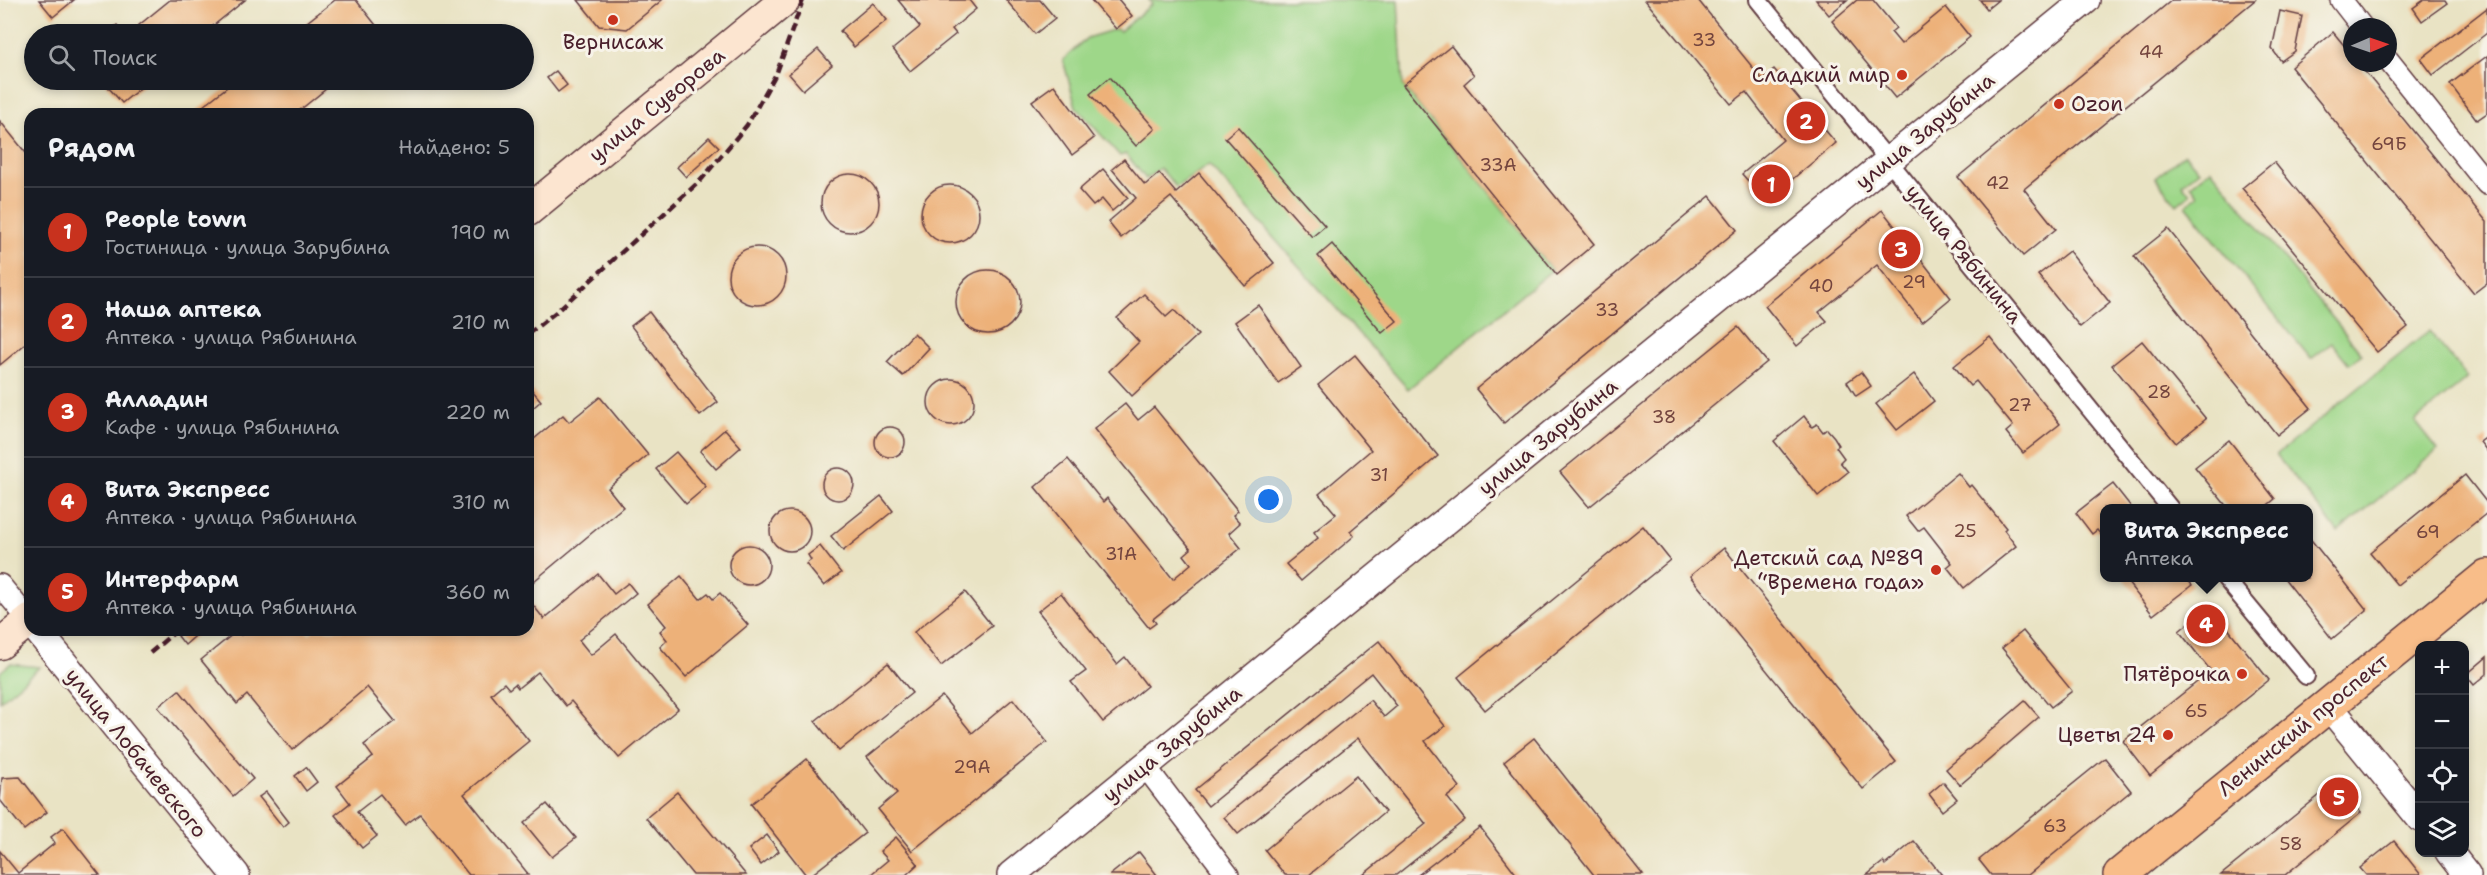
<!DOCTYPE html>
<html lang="ru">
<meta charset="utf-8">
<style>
body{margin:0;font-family:"Shantell Sans",sans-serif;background:#242831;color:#f1f3f6}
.controls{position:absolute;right:18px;bottom:18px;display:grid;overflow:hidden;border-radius:12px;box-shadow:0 3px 9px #0003}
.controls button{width:54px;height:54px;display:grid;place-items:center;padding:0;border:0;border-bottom:2px solid #363941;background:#171b24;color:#f1f3f6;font:30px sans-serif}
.compass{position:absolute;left:2343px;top:18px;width:54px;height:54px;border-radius:50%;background:#171b24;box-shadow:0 3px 9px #0003;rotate:88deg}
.you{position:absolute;left:1269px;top:500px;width:21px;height:21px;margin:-15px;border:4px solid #fff;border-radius:50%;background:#1a73e8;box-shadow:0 0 0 9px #1a73e833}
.badge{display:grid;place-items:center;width:39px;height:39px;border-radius:50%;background:#c8321e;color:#fff;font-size:20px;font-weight:700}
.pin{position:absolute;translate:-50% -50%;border:3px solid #fff;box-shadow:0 2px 6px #0006}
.popup{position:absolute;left:2100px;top:504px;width:213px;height:78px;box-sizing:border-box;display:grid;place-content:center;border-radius:12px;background:#171b24;filter:drop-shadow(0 2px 4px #0005);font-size:20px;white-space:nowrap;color:#9ea1a6}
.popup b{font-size:22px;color:#f1f3f6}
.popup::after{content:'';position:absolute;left:50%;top:100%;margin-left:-12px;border:12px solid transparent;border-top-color:#171b24}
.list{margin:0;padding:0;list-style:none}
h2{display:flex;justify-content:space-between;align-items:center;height:78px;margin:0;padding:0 24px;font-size:26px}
h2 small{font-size:20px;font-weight:400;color:#9ea1a6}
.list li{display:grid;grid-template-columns:39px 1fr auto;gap:18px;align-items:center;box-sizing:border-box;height:90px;padding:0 24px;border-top:2px solid #363941}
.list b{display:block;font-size:22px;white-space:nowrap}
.list p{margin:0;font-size:20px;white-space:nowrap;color:#9ea1a6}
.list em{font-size:20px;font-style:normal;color:#9ea1a6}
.icon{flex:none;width:33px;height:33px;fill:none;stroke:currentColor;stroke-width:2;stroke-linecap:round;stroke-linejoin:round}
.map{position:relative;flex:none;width:2487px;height:875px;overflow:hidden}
.search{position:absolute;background:#171b24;box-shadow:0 3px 9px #0003;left:24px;top:24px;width:510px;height:66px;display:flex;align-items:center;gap:15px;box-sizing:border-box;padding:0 21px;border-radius:33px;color:#9ea1a6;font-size:22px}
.panel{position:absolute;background:#171b24;box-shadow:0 3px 9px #0003;left:24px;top:108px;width:510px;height:528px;border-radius:18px}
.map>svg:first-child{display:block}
.green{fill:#9ed789;stroke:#747b5a;stroke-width:1.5}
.building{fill:#edb179}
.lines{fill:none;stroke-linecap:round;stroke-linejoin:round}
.pedestrian-casing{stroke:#623c42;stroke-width:20}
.minor-casing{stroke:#623c42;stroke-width:24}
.tertiary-casing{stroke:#623c42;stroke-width:30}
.secondary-casing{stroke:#623c42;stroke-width:33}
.primary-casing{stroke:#623c42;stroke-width:36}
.pedestrian{stroke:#fff;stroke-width:16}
.minor{stroke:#fff;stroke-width:21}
.tertiary{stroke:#fff;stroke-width:27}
.secondary{stroke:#fce5d0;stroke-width:30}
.primary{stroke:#f8bd89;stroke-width:33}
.rail{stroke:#4a1f2b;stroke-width:4.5;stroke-dasharray:9 4.5;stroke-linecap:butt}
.poi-dot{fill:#c8321e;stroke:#f7f3e8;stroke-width:2}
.labels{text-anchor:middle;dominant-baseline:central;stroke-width:6;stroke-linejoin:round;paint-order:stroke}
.number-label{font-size:18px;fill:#73443e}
.poi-label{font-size:21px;fill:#4a1f2b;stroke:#f7f3e8;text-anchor:end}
.street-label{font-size:21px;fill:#4a1f2b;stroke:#f7f3e8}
</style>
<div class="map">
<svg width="2487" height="875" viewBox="0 0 2487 875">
<rect width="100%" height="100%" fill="#f7f3e8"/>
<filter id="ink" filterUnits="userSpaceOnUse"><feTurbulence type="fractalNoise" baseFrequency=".0167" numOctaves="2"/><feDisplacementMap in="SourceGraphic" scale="12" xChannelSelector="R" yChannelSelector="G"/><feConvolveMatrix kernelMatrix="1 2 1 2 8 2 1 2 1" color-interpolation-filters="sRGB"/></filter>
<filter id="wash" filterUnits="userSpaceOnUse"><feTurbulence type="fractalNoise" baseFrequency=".008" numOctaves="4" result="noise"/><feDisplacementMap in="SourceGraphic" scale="24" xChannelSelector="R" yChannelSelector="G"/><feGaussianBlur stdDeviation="1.35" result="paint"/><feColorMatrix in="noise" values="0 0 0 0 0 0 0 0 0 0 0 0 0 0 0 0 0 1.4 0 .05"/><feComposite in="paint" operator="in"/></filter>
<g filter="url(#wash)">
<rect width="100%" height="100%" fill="#e9e3c4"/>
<g class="green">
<path d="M1149,0H1398L1403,86L1552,270L1408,389L1209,165L1176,187L1160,168L1146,179L1126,154L1120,156L1076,107L1063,60L1087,38L1116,29L1120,31L1152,4Z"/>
<path d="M2185,154L2199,171L2182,184L2190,194L2177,205L2155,178Z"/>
<path d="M2211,169L2362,354L2349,364L2332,343L2311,359L2186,205L2198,195L2191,185Z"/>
<path d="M2429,331L2468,378L2415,421L2438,450L2338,532L2276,455Z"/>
<path d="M10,664L40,667L0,701V672Z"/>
</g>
<g id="blocks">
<g class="building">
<path d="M39,0H74L53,17Z"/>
<path d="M170,0H245L203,34H128Z"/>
<path d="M335,0H356L383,34H292Z"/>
<path d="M578,0H662L627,29L599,26Z"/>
<path d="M898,0H969L976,9L952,29L956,34L910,71L893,49L920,27Z"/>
<path d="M1006,0H1040L1055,18L1035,34Z"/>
<path d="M1091,0H1119L1132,16L1116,29Z"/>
<path d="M1645,0H1698L1762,79L1774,69L1836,143L1766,201L1742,174L1783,140L1746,92L1731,104Z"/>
<path d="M1816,0H1847L1829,15Z"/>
<path d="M1857,0H1873L1896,28L1891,32L1901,44L1946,7L1970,37L1895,98L1832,21Z"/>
<path d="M1980,0H1998L1987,9Z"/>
<path d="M2172,0H2255L2024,189L2056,229L2023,256L1958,177Z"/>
<path d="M2424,0H2445L2447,3L2422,21L2413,8Z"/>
<path d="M873,3L887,20L854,47L840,31Z"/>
<path d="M2487,8V33L2433,75L2421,59Z"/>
<path d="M2280,11L2302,16L2295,51L2281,61L2272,49Z"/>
<path d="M117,25L125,34H106Z"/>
<path d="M2333,32L2352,55V63H2358L2487,222V283L2474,293L2291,67Z"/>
<path d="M1451,46L1474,75L1464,84L1594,244L1557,275L1403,85Z"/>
<path d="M818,49L832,65L803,90L789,74Z"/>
<path d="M2487,56V113L2477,120L2450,84Z"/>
<path d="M556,71L567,85L558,92L547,78Z"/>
<path d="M1110,77L1155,129L1136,146L1090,94Z"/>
<path d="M102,80H150L122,103Z"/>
<path d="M236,80H337L295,114H193Z"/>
<path d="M1054,85L1094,138L1072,155L1032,101Z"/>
<path d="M0,121L30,158V340L0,365Z"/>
<path d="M1238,127L1325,226L1312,237L1225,138Z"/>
<path d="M709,137L719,147L686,177L677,167Z"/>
<path d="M1124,159L1145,185L1159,173L1176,193L1199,173L1274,263L1245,286L1171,197L1121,238L1108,222L1136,198L1112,169Z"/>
<path d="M2274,162L2408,327L2377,352L2242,188Z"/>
<path d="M1103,169L1128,198L1112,211L1102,199L1093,206L1079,190Z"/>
<circle cx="850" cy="203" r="29"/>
<circle cx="950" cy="214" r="29"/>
<path d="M1710,196L1737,230L1504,423L1476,389Z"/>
<path d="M1882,210L1951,298L1922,322L1877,265L1819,312L1827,321L1797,346L1765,306Z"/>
<path d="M2168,229L2311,408L2277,435L2134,256Z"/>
<path d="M1332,244L1397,321L1382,333L1318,256Z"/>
<circle cx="757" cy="276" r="29"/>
<path d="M2069,251L2110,303L2080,327L2038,275Z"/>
<circle cx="988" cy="302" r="32"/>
<path d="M1144,294L1166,317L1174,310L1198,335L1132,396L1109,371L1139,342L1117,318Z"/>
<path d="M1258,305L1301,367L1278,383L1235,322Z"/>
<path d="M649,312L718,402L700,416L631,326Z"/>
<path d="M1738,327L1767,362L1589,507L1560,472Z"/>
<path d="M914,333L929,348L903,376L887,362Z"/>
<path d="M1990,337L2060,424L2023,453L2006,432L2013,426L1976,381L1970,386L1954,366Z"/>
<path d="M2142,341L2206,419L2176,443L2112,365Z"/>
<path d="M1355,355L1438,456L1350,531L1354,536L1301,581L1286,564L1318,538L1314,532L1336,514L1319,494L1371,450L1318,385Z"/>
<path d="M1861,372L1871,386L1856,396L1847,382Z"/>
<path d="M1914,374L1934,401L1897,430L1876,404Z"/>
<circle cx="951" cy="402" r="23"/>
<path d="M532,390L541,401L528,412V393Z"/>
<path d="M600,397L648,455L608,488L623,507L528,586V444L563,415L569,422Z"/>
<path d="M1125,404L1138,420L1154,407L1238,511L1233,515L1240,523L1229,533L1241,548L1153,619L1156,623L1149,628L1035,487L1068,459L1103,502L1107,498L1173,579L1191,564L1184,555L1191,549L1094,429Z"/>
<path d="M1804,416L1812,427L1817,424L1823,432L1827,429L1834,437L1839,445L1836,447L1844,458L1840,462L1848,472L1818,496L1774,441Z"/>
<circle cx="890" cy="442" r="15"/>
<path d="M725,429L741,447L716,469L700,451Z"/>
<path d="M2487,437V451L2480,442Z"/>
<path d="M2229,440L2275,499L2264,508H2228L2195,467Z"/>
<path d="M676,452L706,487L686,504L656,469Z"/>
<circle cx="838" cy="484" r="16"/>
<path d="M1958,473L1969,487L1971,485L2006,528L2004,530L2016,546L1964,588L1947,567L1952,563L1924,527L1918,531L1906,516Z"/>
<path d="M2465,475L2487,503V513L2397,585L2370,552Z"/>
<path d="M2113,484L2132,508H2104V538L2097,530L2092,534L2076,513Z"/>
<path d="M881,496L893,511L843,551L831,536Z"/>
<circle cx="790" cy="531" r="20"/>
<path d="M1643,526L1670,560L1485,710L1458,677Z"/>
<path d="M2308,536L2367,610L2332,639L2284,578H2308Z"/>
<circle cx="749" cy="565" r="20"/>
<path d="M820,546L841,573L824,586L806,564L811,560L808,555Z"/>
<path d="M1724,548L1896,762L1863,789L1690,576Z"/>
<path d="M598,574L614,594L628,583L636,593L579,640L591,655L616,634L678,709L619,758L571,701L566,706L538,672L518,688L515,684L509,689L504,683L491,694L529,741L464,794L529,875H469L420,814L405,825L380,794L357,812L377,836L362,848L335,815L350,803L337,786L373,757L364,745L395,721L367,687L292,750L247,695L237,704L201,660L238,630L241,635L246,630H305L309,634L314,630H528V599L544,619Z"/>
<path d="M681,576L700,599L708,593L713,599L720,593L748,625L686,677L660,647L667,640L660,631L666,626L648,604Z"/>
<path d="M2124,578H2186L2192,585L2153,615Z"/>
<path d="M965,592L992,626L941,666L914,632Z"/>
<path d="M1061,593L1117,664L1125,657L1147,686L1103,722L1071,682L1086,671L1038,611Z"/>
<path d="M2210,606L2269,680L2150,776L2123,741L2211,671L2179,631Z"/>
<path d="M185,630H202L185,645L178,636Z"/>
<path d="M2023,631L2072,691L2051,707L2002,648Z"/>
<path d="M1379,641L1445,726L1425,741L1460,787L1447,797L1465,820L1396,875H1363L1426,824L1358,738L1238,834L1224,817L1370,700L1384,717L1397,706L1371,673L1208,806L1195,790Z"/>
<path d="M2487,657V674L2474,685L2466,675Z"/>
<path d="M888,663L912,693L839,751L815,721Z"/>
<path d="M179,690L253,779L233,796L158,707Z"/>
<path d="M942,696L972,733L1013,699L1047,742L912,851L878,809L897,793L867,757Z"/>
<path d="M2025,701L2039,717L1960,785L1946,769Z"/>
<path d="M1534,738L1643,875H1594L1504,762Z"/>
<path d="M2105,758L2131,791L2028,875H1991L1979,860Z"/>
<path d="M807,759L865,833L811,875H806L751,804Z"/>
<path d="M306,767L317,782L306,791L295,776Z"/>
<path d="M1356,776L1385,812L1309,875H1285L1265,850Z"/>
<path d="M20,777L47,812L24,830L0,800L2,778Z"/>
<path d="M1943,782L1957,799L1942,811L1929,794Z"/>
<path d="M2336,782L2361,813L2285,875H2221Z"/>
<path d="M266,792L289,822L283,827L259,797Z"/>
<path d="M677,792L746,875H693L646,818Z"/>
<path d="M547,804L576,838L552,857L524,823Z"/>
<path d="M1480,827L1517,875H1418Z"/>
<path d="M63,828L100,875H0V851L18,873L55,843L51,837Z"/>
<path d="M767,835L779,851L761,865L749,849Z"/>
<path d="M896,837L918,864L906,875H870L888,860L880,851Z"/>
<path d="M1914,841L1942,875H1867L1883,862L1885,865Z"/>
<path d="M2394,841L2421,875H2366L2360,868Z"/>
<path d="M1139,852L1157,875H1110Z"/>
</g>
</g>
</g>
<g filter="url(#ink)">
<use href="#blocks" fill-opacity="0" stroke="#623c42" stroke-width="1.5"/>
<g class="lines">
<defs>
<g id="pedestrian">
<path d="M1758,0L2170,508"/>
<path d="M2225,578L2306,676"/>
</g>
<g id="minor">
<path d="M2341,0L2362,27"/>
<path d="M2388,60L2487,184"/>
<path d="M0,585L29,620"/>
<path d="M1145,766L1228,875"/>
</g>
<g id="tertiary">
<path d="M37,630L236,875"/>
<path d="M2328,705L2420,818"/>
<path d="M2449,852L2467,875"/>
<path d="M1011,875L2086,0"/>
</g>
<g id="secondary">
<path d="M528,211L785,0"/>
<path d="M0,644L30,620"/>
</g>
<path id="primary" d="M2120,875L2487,576"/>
</defs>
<use href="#pedestrian" class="pedestrian-casing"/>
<use href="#minor" class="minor-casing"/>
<use href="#tertiary" class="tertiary-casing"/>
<use href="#secondary" class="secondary-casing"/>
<use href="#primary" class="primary-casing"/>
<use href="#pedestrian" class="pedestrian"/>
<use href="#minor" class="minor"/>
<use href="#tertiary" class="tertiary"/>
<use href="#secondary" class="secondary"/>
<use href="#primary" class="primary"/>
<g class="rail">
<path d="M528,334L556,312L701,180L747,125L777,72L803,0"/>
<path d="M150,653L177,630"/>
</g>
</g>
</g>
<g class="poi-dot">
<circle cx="613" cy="20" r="6"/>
<circle cx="1902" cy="75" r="6"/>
<circle cx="2059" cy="104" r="6"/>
<circle cx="1936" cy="570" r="6"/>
<circle cx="2242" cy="674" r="6"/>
<circle cx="2168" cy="735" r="6"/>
</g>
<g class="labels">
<g class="number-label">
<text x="1704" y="40">33</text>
<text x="2151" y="52">44</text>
<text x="2389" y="144">69Б</text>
<text x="1498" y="165">33А</text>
<text x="1998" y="183">42</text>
<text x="1914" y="282">29</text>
<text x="1821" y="286">40</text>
<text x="1607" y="310">33</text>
<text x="2159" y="392">28</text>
<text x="2020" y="405">27</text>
<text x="1664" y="417">38</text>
<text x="1379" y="475">31</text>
<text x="1965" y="531">25</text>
<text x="2428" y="532">69</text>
<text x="1121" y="554">31А</text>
<text x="2196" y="711">65</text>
<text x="972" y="767">29А</text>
<text x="2055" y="826">63</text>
<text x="2291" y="844">58</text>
</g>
<g class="poi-label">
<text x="613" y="42" text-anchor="middle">Вернисаж</text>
<text x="1890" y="75">Сладкий мир</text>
<text x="2071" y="104" text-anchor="start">Ozon</text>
<text x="1924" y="558">Детский сад №89<tspan x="1924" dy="24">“Времена года»</tspan></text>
<text x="2230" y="674">Пятёрочка</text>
<text x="2156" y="735">Цветы 24</text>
</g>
<g class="street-label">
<text transform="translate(657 105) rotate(-39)">улица Суворова</text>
<text transform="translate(1925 131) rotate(-39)">улица Зарубина</text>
<text transform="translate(1964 254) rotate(51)">улица Рябинина</text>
<text transform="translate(1548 437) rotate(-39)">улица Зарубина</text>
<text transform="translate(2303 725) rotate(-39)">Ленинский проспект</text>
<text transform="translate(1172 744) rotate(-39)">улица Зарубина</text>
<text transform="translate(136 753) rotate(51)">улица Лобачевского</text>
</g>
</g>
</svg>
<div class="controls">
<button>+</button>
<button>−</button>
<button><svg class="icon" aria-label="locate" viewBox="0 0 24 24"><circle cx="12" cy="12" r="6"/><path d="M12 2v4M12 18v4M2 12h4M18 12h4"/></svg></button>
<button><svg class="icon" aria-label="layers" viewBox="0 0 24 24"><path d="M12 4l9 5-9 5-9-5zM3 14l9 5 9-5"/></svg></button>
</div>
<svg class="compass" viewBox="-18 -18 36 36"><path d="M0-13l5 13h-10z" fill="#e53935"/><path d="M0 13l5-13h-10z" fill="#9ea1a6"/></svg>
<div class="you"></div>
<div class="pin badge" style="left:1771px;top:184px">1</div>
<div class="pin badge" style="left:1806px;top:121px">2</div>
<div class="pin badge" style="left:1901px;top:249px">3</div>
<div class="pin badge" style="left:2206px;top:624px">4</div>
<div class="popup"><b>Вита Экспресс</b>Аптека</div>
<div class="pin badge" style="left:2339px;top:797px">5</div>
<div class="search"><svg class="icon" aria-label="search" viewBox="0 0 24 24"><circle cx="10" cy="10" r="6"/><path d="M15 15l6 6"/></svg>Поиск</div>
<section class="panel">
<h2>Рядом<small>Найдено: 5</small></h2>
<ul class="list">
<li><span class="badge">1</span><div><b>People town</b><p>Гостиница · улица Зарубина</p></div><em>190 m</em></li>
<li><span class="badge">2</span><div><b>Наша аптека</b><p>Аптека · улица Рябинина</p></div><em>210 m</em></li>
<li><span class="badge">3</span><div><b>Алладин</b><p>Кафе · улица Рябинина</p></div><em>220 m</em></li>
<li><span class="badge">4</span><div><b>Вита Экспресс</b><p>Аптека · улица Рябинина</p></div><em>310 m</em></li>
<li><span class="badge">5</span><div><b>Интерфарм</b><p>Аптека · улица Рябинина</p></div><em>360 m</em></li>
</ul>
</section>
</div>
